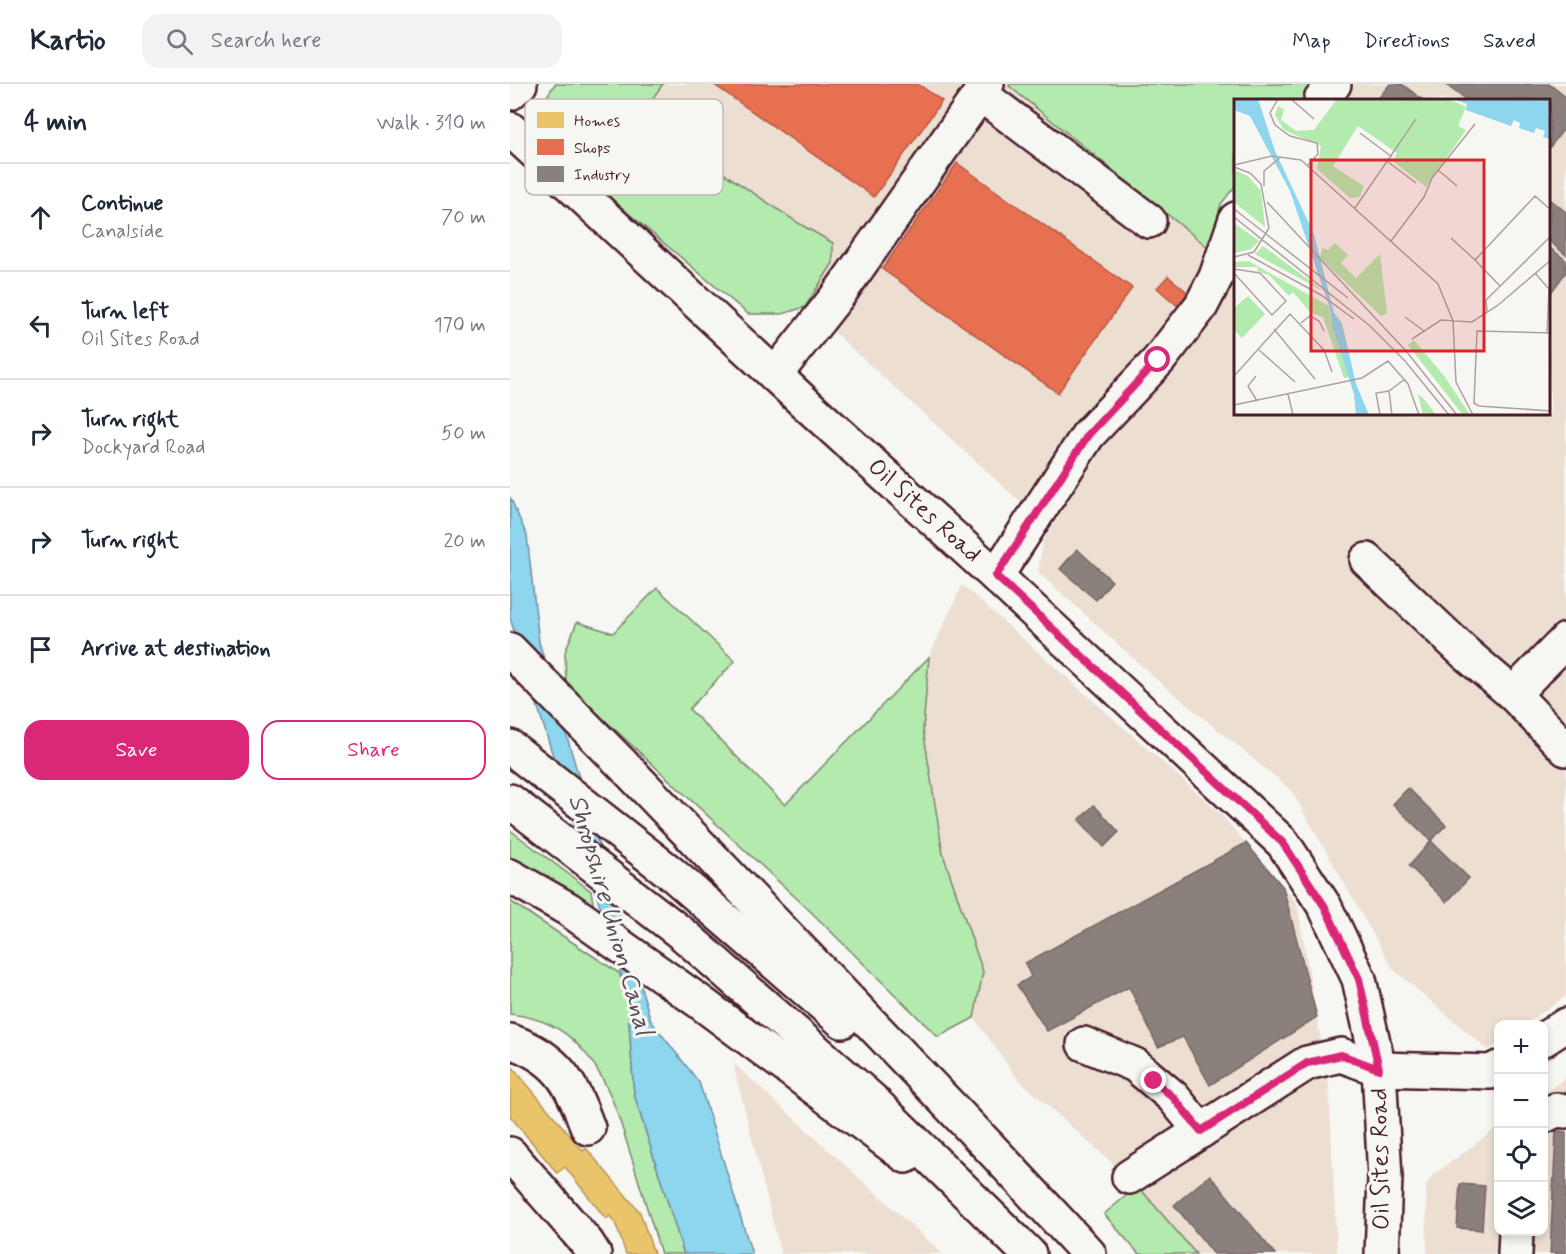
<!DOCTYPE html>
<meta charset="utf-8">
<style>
body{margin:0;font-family:Mynerve,sans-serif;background:#f2f2f3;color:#1f2937}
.controls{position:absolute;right:18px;bottom:18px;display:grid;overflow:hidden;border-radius:12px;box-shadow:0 3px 9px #0003}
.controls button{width:54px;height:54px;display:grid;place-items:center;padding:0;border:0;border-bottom:2px solid #e0e1e3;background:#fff;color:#1f2937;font:30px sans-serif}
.stop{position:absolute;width:18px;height:18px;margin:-14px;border:4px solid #db2777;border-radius:50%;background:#fff}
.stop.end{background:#db2777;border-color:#fff;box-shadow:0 2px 6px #0008}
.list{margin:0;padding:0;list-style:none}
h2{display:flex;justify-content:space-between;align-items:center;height:78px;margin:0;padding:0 24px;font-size:26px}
h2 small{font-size:20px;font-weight:400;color:#747a83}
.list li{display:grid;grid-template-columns:39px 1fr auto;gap:18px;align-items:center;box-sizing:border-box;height:108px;padding:0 24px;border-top:2px solid #e0e1e3}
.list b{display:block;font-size:22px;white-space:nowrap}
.list p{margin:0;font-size:20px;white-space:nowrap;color:#747a83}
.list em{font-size:20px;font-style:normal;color:#747a83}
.actions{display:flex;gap:12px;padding:18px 24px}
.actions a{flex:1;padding:14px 0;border:2px solid #db2777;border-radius:18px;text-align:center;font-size:21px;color:#db2777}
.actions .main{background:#db2777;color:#fff}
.icon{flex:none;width:33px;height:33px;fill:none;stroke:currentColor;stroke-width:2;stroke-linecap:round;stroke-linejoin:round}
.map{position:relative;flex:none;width:1056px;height:1170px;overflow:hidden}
header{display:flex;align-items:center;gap:36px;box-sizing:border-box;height:84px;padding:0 30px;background:#fff;border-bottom:2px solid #e0e1e3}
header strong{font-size:28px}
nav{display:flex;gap:33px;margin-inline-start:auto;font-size:21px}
.search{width:420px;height:54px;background:#f2f2f3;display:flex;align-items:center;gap:15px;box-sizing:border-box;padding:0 21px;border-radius:18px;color:#747a83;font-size:22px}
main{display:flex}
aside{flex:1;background:#fff}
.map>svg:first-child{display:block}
.built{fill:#ecdfd2}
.green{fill:#b3eaad;stroke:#7e846c;stroke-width:1.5}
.water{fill:#8dd6ee;stroke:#728da0;stroke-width:1.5}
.homes{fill:#e9c46a;stroke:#b99257;stroke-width:1.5}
.shops{fill:#e76f51;stroke:#b85746;stroke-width:1.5}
.industry{fill:#8a817c;stroke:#776464;stroke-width:1.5}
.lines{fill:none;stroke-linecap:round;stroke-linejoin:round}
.minor-casing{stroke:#4a1f2b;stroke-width:38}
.highway-casing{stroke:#4a1f2b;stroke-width:38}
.minor{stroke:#f6f6f2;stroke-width:33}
.highway{stroke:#f6f6f2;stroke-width:33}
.route{stroke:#db2777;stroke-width:8}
.labels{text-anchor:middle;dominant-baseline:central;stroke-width:6;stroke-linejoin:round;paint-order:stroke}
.street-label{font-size:24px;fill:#4a1f2b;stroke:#f6f6f2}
.water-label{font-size:26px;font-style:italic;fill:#5b4d5c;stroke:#f6f6f2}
.inset-road{fill:none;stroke:#b1a0a2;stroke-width:1.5}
.view{fill:#d62828;fill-opacity:0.15;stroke:#d62828;stroke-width:3}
.inset-edge{fill:none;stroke:#4a1f2b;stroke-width:3}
.key{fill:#f6f6f2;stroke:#c2b6b6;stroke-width:1.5}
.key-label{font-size:16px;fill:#4a1f2b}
</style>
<header>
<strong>Kartio</strong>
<div class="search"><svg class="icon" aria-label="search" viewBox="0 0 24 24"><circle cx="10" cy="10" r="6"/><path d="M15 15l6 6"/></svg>Search here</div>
<nav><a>Map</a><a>Directions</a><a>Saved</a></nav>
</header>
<main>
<aside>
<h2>4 min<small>Walk · 310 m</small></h2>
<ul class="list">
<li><svg class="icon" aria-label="ahead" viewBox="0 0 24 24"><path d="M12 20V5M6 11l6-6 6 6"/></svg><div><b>Continue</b><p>Canalside</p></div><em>70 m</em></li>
<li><svg class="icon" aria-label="left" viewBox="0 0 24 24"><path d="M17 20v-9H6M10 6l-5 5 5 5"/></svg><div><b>Turn left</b><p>Oil Sites Road</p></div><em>170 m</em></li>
<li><svg class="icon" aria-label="right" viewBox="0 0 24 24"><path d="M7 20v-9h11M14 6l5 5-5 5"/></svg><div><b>Turn right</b><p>Dockyard Road</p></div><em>50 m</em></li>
<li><svg class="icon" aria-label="right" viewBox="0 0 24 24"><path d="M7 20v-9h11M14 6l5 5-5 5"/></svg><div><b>Turn right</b></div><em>20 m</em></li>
<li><svg class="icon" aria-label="arrive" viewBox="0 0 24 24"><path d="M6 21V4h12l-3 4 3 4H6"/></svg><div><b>Arrive at destination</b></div></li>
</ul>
<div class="actions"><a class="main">Save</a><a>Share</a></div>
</aside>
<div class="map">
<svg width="1056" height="1170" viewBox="0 0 1056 1170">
<rect width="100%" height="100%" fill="#f6f6f2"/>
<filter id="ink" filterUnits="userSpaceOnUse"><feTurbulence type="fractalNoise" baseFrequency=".0167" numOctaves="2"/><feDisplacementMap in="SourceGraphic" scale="12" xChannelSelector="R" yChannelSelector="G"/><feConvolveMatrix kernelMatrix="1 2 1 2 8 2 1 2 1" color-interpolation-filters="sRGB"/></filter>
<g filter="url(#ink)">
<g class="built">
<path d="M132,0H501L499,3L699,164L692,199L557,354L518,425L100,44Z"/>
<path d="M846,0H1056V912L1015,940H988V959L978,966L883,885L781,706L645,594L528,488L533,457L586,371L653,298L714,215L726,173V330H1040V16H832Z"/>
<path d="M452,501L708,727L787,819L819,1003L827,1170H686L628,1102L509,996L464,934L473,888L433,770L413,645L419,573Z"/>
<path d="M223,979L433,1170H271Z"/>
<path d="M1056,993V1170H917L916,1101L923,1091L988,1043V1148H1034V1010Z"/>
</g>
<g class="green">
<path d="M45,0H153L129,33L290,140L323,159V179L295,223L272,230H238L54,75L33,51V18Z"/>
<path d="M501,0H805L792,16H726V101L711,120L699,164L499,2Z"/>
<path d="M147,504L225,577L179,625L275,721L419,573L413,645L433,770L473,888L464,934L428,953L297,824L56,600L55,568L67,538L103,549Z"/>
<path d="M0,746L81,807L84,824L0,773Z"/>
<path d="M0,817L109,889L117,909L124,1010L174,1170H151C142,1139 132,1109 123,1078C110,1038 99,992 69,962C51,942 26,933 0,930Z"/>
<path d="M628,1102L686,1170H629L594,1130Z"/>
</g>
<path class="water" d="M0,413L17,452L29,558L141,937L189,998L242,1170H174L124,1010L117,909L0,534Z"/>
<path class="homes" d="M0,980L73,1067L76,1064L130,1128L144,1170H116L106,1141L100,1132L96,1135L55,1083L47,1089L0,1032Z"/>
<g class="shops">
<path d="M203,0H408L432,17L364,113Z"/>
<path d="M447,79L622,204L548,309L372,185Z"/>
<path d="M658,192L681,211L670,224L647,204Z"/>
</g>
<g class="industry">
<path d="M880,0H892L913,16H867Z"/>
<path d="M937,0H1039L1056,13V42L1040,63V16H956L936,1Z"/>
<path d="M1040,115L1056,128V171L1040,158Z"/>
<path d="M1040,164L1056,176V188L1040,210Z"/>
<path d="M567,465L602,497L586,516L550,485Z"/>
<path d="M898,704L936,741L921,757L883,720Z"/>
<path d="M584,721L609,748L594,763L569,736Z"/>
<path d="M921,757L959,794L937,818L899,782Z"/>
<path d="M736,759L773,803L807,933L700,1001L673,953L648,963L619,903L537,947L507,901L521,893L515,879Z"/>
<path d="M1046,1047L1056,1048V1170L1040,1169Z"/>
<path d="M700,1091L765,1170H704L664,1121Z"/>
<path d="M950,1100L975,1102L972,1146L947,1144Z"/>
</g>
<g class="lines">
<defs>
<g id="minor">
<path d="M0,9L10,0"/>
<path d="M470,10L639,137"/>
<path d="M811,16L824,0"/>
<path d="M0,45L294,318L486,492L773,759L815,823L849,895L869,985L875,1094L872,1170"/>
<path d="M265,291L329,210L477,0"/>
<path d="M857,476L955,569L1003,610"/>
<path d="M486,492L578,351L649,276L691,222L706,193L726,135"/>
<path d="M1056,556L1003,610L1056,665"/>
<path d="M1034,955L1056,941"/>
<path d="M0,957C49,974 61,999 78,1044"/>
<path d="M574,960L625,981L663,1013L691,1047"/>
<path d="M1034,1032L1046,1026L1056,1027"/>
<path d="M0,1070L77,1159L84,1170"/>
<path d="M619,1093L797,979L831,971L869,985L981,988L988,984"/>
<path d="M1005,1170L1006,1148"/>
</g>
<g id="highway">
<path d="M0,566L120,688L486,1070L579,1170"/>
<path d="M0,663L161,789L332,937"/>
<path d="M0,717L175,852L362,1016L519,1170"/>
<path d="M0,792L58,825L190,918L396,1072"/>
</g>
</defs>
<use href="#minor" class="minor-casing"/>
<use href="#highway" class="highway-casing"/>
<use href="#minor" class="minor"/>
<use href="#highway" class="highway"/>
</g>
</g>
<g class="lines" filter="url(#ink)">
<path class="route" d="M644,997L663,1013L691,1047L797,979L831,971L869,985L849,895L815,823L773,759L486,492L578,351L648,276"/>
</g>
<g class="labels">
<g class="street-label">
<text transform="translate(414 427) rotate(42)">Oil Sites Road</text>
<text transform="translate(871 1075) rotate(-91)">Oil Sites Road</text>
</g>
<g class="water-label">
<text transform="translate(100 831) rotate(74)">Shropshire Union Canal</text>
</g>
</g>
<g transform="translate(724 15)">
<rect width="316" height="316" fill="#f6f6f2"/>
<path d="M103,0H214L232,8L224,27L232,31L192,88L159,62L163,54L124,27L99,67L130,87L126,98L116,99L83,70L87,47L50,31L41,16L44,7L50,11L47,21L62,32L80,31ZM0,71L14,77L27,92L31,128L0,103ZM0,124L25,142L17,150L0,154ZM101,144L114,156L107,164L122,179L146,155L153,214L147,217L86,159L88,149L94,151ZM29,147L91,193L21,155ZM14,162L95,207L98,226L115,278L110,279L89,218L76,213L59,193L55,197L35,176L23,172L24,168H0V163ZM14,197L31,215L8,239L0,231V209ZM180,241L211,278L236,316H229L174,246ZM184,295L190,300L202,316H189Z" fill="#b3eaad"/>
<path d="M0,0H24L41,52L80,135L100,214L108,224L122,285L135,316H122L120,295L98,226L96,210L56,92L16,17L0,11ZM220,0H316V40L309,38L311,32L302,29L300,34L285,29L286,24L280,21L277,27L232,11L233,5Z" fill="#8dd6ee"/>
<path class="inset-road" d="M44,0L36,14L41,26L56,37L83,44L84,55L74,66M57,0L80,20M126,34L158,58M154,63L182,84M0,66L38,57L67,61L204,185L219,222L222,283L239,316M0,68L16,74L27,85L35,129L20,153L0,158M204,71L223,87M30,87V72L47,58M33,103L172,252L223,316M121,109L182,20M0,110L114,199M0,118L136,227L171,262L215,316M217,139L241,161M157,142L190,98L198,79L241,25M14,156L87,196L120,220M0,170L26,174L52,202L38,216L0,174M301,174L315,190L313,233M266,187L241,161L301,97L317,111M253,213L252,201L317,137M171,218L190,232M67,224L76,217L85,222L90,232M40,230L81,280M317,234L243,232L240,304L245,307L317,312M178,240L207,221L238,223L263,207L317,161M25,251L61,283M0,277L56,215L90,251L98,273M22,277L14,287L23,302M155,292L158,316M54,295L59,316M0,306L128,279L154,262L174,285L185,316M146,316L142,294L155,292L171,280"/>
<path class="view" d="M77,61H250V252H77Z"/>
<rect width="316" height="316" class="inset-edge"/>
</g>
<rect x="15" y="15" width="198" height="96" rx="9" class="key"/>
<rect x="27" y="28" width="27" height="16" fill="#e9c46a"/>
<rect x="27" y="55" width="27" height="16" fill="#e76f51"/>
<rect x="27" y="82" width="27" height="16" fill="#8a817c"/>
<g class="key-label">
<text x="64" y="42">Homes</text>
<text x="64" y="69">Shops</text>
<text x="64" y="96">Industry</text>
</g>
</svg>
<div class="controls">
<button>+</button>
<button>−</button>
<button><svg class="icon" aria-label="locate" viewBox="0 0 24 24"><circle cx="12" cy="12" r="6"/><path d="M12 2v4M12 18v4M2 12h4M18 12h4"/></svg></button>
<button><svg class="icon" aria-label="layers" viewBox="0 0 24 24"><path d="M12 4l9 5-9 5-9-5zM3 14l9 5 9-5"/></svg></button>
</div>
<div class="stop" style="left:648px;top:276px"></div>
<div class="stop end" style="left:644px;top:997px"></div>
</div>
</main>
